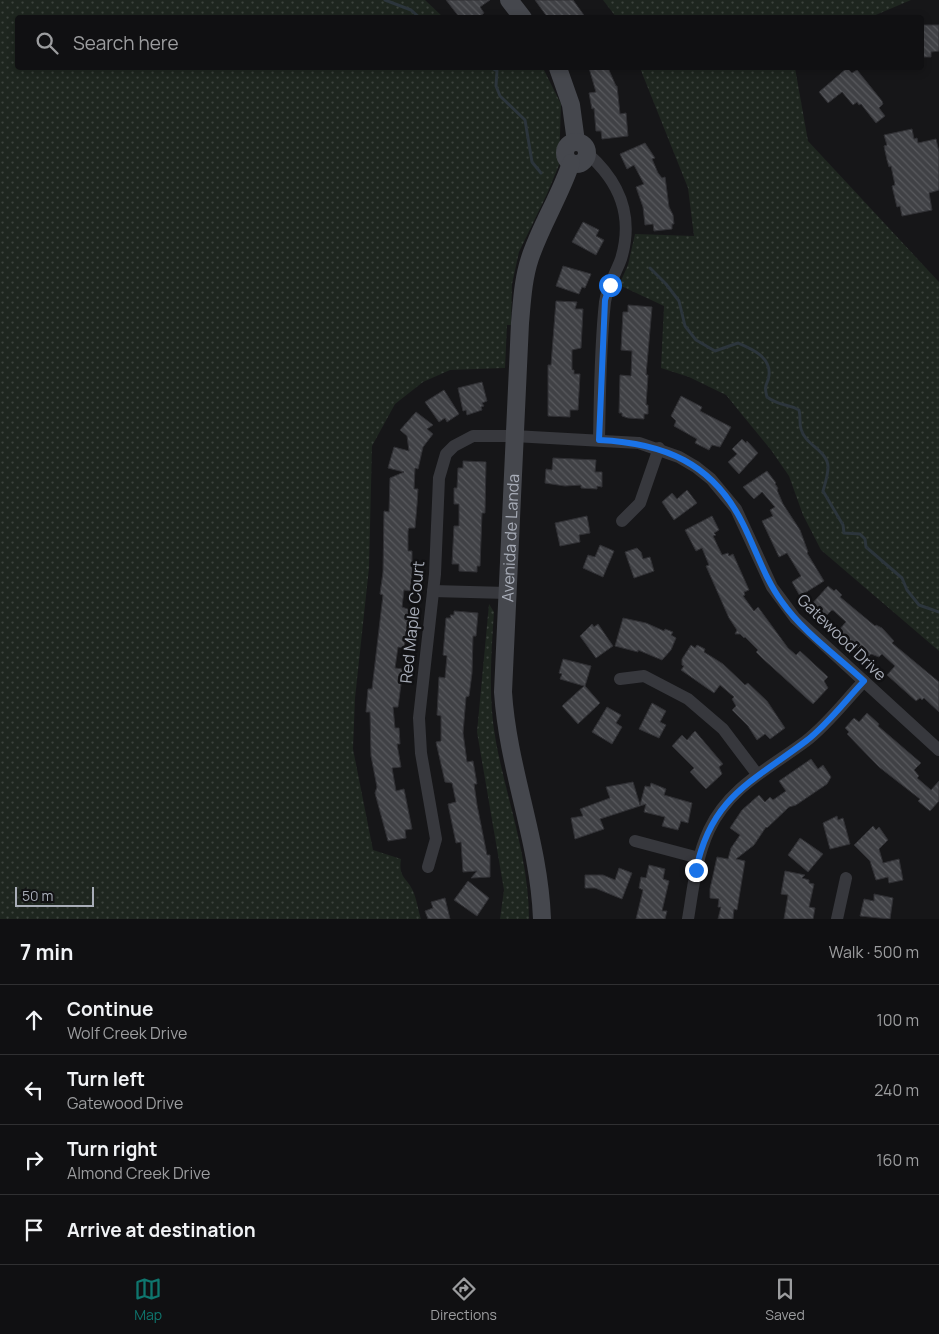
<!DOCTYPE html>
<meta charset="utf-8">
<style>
body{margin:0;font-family:Manrope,sans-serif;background:#19191b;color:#f1f3f6}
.scale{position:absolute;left:15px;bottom:12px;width:79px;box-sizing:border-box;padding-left:5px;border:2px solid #a8adb8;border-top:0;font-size:14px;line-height:18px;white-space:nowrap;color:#a8adb8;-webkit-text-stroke:4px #111113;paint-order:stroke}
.stop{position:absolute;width:15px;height:15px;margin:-11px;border:4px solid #1a73e8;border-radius:50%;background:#fff}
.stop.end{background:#1a73e8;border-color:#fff;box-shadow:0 1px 5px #0008}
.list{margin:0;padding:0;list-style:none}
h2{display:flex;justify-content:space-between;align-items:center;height:65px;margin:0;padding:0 20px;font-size:21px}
h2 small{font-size:16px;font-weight:400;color:#9c9d9f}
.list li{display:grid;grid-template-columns:32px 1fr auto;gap:15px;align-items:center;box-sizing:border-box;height:70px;padding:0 20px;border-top:1px solid #303032}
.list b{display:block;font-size:19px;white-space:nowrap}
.list p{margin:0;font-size:16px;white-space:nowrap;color:#9c9d9f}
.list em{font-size:16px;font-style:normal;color:#9c9d9f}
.icon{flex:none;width:28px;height:28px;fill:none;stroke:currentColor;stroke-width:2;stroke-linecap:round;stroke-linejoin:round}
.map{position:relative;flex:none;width:939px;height:919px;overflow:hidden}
.search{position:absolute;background:#101012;box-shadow:0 2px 8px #0003;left:15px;right:15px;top:15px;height:55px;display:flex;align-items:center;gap:12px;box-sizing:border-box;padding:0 18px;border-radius:5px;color:#9c9d9f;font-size:19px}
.sheet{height:345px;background:#101012}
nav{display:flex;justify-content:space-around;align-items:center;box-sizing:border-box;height:70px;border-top:1px solid #303032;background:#101012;font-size:14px;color:#9c9d9f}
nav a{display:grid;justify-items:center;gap:2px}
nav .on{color:#0f766e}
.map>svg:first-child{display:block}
.grass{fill:url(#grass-dots)}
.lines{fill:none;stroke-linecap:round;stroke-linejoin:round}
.stream{stroke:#2c353c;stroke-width:3}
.building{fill:url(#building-back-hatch);stroke:#303034}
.street{stroke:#37383d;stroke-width:12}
.secondary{stroke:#45474d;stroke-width:18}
.route{stroke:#1a73e8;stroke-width:6}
.labels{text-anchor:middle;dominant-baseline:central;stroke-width:5;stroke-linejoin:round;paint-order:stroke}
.street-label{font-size:16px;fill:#a8adb8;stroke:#111113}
</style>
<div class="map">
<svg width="939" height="919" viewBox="0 0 939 919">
<defs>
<pattern id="grass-dots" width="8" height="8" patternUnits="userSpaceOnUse" patternTransform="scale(1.25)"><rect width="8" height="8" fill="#1e261f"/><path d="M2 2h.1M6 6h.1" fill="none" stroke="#3c433d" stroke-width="1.8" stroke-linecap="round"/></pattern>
<pattern id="building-back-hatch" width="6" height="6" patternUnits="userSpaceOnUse" patternTransform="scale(1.25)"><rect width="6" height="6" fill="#404145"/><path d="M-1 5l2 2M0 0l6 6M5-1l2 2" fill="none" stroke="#595a5e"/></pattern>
</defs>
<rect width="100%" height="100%" fill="#161618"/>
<g class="grass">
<path d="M0,0H425L443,17L18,18V68H543L561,104L559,165L547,194L519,252L512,284L511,325H507L505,368L450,370L423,382L395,404L372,446L369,568L355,698L353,749L373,850L401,859C398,878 407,877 413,891C417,900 418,910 421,919H0Z"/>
<path d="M603,0H911L871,17H616Z"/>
<path d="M640,68H795L808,141L939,282V651L821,550L803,515L789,476L771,450L726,395L689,377L661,368L664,306L619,285L628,265L635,234L694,236L688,188Z"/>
<path d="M489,604L494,612C491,656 488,699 496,742C507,801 529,858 529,919H500L504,890L477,732Z"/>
</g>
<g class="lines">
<g class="stream">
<path d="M385,0L411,10L420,18"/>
<path d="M492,68L497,71L496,86L500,96L525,120L532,162L541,173"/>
<path d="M650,268L666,284L679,301L685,326L696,340L715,351L738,343C752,349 771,357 769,375C768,386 763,383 767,397C781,407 786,403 799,410C801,417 799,423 801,429C805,445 828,451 828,467C828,475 825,484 823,491L843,525L844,533L860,534L865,539L866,547L902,578L907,590L919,605L939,612"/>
</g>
</g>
<g class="building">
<path d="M446,0H490L480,7L484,13L478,18H460Z"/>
<path d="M535,0H573L586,18H548Z"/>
<path d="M922,25H939V51L931,52V57H922Z"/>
<path d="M589,68H608L616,86H617L620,114L626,113L628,136L602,139L601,131H596L594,108L592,109L589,93L596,92Z"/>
<path d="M847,68L852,73L857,70L882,101L883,104L879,108L885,116L876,123L861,104L859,105L857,102L853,105L842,92L828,103L819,92Z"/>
<path d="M912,129L914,139L917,138L918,143L936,139L939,152V190L929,193L932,210L902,216L900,206L897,207L892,186L895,185L891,166L889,167L887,160L884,146L887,145L884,135Z"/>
<path d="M645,143L655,158L652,159L658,173L662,178L665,177L669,207L673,215L674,224H672V229L654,231L653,224L645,225L643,207L636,187L644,184L634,165L627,169L620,154Z"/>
<path d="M583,222L599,230L596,236L604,240L596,255L572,242Z"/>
<path d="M563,266L591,274L585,288L582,287L579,294L556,286Z"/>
<path d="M556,301L577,302L575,309H583L581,348L572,350V370H574V374H580L578,410H570V417L548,416V365H551Z"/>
<path d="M628,305L652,307L646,375H648L646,405H648V414H644V419L628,418L622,416V413H619L620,375L631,376L632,351L621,350L623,312H628Z"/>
<path d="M482,382L487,401L482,403L484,406L481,407L482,410L467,415L466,410L463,411L458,388Z"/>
<path d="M444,390L459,414L447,422L445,418L439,422L425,402Z"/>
<path d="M681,396L702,407L700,411L731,427L720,447L712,445L709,450L695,443L697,439L674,426L676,421L671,416Z"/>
<path d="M416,412L433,425L427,429L433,434L423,447L418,469L415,468L414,489H418L417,505L415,528H409L408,531V551H412V575L410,591L404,590L402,607L410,610L404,648L398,647L395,668L403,669L398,707H393L395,728H399L400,744H397L401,767L392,768L396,791L404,789L412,829L405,830L406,838L388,841L375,793L377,787L371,756L370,712H366L368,689H372L383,595L380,594L383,572L384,511L389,512L390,478L404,472L388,468L394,447L409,451L407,436L400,430Z"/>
<path d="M742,439L746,443L747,441L758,453L739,474L728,462L737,454L732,449Z"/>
<path d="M553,458L596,460L595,472H602V487L597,486V489L581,488V485L565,486L545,483L546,469L552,470Z"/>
<path d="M463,461L486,462L485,513H482L480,566H477V572L459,571V564H452L454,526H459V504H454V488H457L458,468H463Z"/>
<path d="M767,471L776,483L775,484L778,488L777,490L783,504L800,530L808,552L807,553L824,581L800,596L792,582L801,576L787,553L779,557L762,521L773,516L770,510L775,507L762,492L754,499L743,487Z"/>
<path d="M687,490L697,503L674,520L662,502L672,493L677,499Z"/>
<path d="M587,516L590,533L579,535L580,542L560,546L555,523Z"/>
<path d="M712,516L719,530L714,533L716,535L713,536L722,555L728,553L729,556L733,554L749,590L744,592L745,595L743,596L754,611L758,607L788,648L796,655L800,651L828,677L824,681L828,688L813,704L762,658L756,652L758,650L745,637L744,638L740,634H735L737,630L729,618L706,566L709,565L702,548L696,551L685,530Z"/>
<path d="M600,545L614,551L603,577L583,568L588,555L595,557Z"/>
<path d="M637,548L641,552L643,559L650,557L654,571L634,578L625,552Z"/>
<path d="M828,586L834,591L836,589L842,595L840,597L875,626L876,625L882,628L894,641L892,643L939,682V712L924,698L922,700L920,698L916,701L887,675L895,666L882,654L879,657L871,654L868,657L838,631L846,622L834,611L832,610L827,615L825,614L822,617L810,606Z"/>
<path d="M454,611L478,613L476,636H473L472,673L469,696L466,697L463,733L467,762L473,761L477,784H474L477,805L487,855H490V877L471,878L477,871L463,872L461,842L456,843L448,804L456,802L452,783L445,782L436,742L441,741V716L437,715L439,677L445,678L447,656L443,655L446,618H451L450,615H454Z"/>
<path d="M623,618L646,623L664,631L665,629L673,632L671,635L676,638L671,650L662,660L638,650V652L615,646Z"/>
<path d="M592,624L594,627L598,624L613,646L596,658L580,636Z"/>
<path d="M691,645L695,648L697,645L705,649L704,652L723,664L745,685L748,683L767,701L785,728L770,739L765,734L757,740L748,726L732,710L736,706L732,699L734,697L720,685L714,693L681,670L684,666L682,665V659Z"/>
<path d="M563,659L591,666L585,686L600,703L578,724L562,706L584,686L560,679L562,674L559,673Z"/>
<path d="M652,703L666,711L660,722L666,725L659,738L639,729Z"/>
<path d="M607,707L621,715L616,723L622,727L612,744L592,732Z"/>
<path d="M867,713L879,724L878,726L921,763L914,770L919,776L917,778L931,790L939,781V801L930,811L918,801L920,799L879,767L847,734L849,732L845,728L854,718L859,722Z"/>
<path d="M695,731L723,764L719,767L722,774L706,789L690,772L694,768L672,746L682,735L687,740Z"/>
<path d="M811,759L818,769L823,765L831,777L827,784L796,805L789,807L767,828L766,827L754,845L736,859L745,861L737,910L734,909L733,919H718L721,907H718L719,899L710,898V889L717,857L728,859L731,848L740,835L730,828L742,810L759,795L765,802L770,797L773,800L786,791L779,781Z"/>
<path d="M633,782L640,805L645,786L650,787L651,783L666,789L664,795L692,803L688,823L681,821L678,830L662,826L665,817L644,812L646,804L600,819L604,829L575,839L571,818L583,816L580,809L610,798L606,787Z"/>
<path d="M837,816L838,820L843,818L850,844L830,849L823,823Z"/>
<path d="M873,826L876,830L879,827L888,840L879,849L883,863L899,859L903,880L889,883L888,877L876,880L870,861L854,845Z"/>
<path d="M800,838L823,854L808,872L788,855Z"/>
<path d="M649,865L665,869L663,879L669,881L662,911H667L665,919H636L643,890L639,888L641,877L646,878Z"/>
<path d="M619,868L632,873L622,899L595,888H585V875H603L615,880Z"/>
<path d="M785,871L805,875L802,878L809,880V883L814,884L809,907L815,908L813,919H784L788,895L781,894Z"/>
<path d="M468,881L489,898L477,916L454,900Z"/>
<path d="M874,894L893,898L890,919L860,916L864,899L874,901Z"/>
<path d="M445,898L450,919H428L425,911L433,908L431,902Z"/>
</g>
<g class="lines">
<g class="street">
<path d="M587,153C620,182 634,216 621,259C616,273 607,287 605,302C600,347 600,394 599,440"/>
<path d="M622,521L640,503L659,448"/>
<path d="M433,591L507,593"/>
<path d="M620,679L644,676L688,699L723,729L757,774"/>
<path d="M635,841L699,858"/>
<path d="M428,867L436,839L421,753L419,718L435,574L439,478L446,454L454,446L473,436H514L639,443L679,457L696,467L711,479L736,509L772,587L795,618L939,750"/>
<path d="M688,919C693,889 696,858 709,830C729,787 770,768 806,741C828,724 845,701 864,681"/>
<path d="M837,919L846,878"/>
</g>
<g class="secondary">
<path d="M509,0L523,18"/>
<path d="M558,68L571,105L576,142"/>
<circle cx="576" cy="153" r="11"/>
<path id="s1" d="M542,919C539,840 508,770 503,692L520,323C522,301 523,279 530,258C541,225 560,196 571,163"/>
</g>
</g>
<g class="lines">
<path class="route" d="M610,285L605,300L599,440C664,443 713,463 743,524C756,550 765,579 782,602C803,632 837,656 864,681C845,701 827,725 806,741C752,782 711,797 696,870"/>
</g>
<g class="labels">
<g class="street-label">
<text stroke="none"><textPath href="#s1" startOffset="385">Avenida de Landa</textPath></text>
<text transform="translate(412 622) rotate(-84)">Red Maple Court</text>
<text transform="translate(842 637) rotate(44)">Gatewood Drive</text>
</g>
</g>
</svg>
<div class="scale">50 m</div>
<div class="stop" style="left:610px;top:285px"></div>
<div class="stop end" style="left:696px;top:870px"></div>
<div class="search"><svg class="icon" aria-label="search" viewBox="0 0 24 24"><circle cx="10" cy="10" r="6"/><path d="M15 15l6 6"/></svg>Search here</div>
</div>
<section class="sheet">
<h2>7 min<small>Walk · 500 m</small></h2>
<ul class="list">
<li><svg class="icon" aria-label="ahead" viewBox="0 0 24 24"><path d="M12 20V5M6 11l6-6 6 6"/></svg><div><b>Continue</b><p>Wolf Creek Drive</p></div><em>100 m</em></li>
<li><svg class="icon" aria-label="left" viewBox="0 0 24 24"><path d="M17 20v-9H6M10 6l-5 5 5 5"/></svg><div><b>Turn left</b><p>Gatewood Drive</p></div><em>240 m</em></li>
<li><svg class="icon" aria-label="right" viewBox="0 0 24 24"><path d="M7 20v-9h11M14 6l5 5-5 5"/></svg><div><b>Turn right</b><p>Almond Creek Drive</p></div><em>160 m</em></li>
<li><svg class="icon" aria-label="arrive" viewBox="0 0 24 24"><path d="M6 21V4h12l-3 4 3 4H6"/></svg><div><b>Arrive at destination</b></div></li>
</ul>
</section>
<nav>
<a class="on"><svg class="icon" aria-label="map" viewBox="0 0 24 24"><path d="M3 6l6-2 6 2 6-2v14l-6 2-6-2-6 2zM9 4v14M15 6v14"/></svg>Map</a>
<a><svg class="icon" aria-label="directions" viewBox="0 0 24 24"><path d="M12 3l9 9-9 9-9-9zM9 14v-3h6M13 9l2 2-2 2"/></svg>Directions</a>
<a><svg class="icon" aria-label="saved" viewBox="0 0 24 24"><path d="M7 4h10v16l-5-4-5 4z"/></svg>Saved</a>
</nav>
